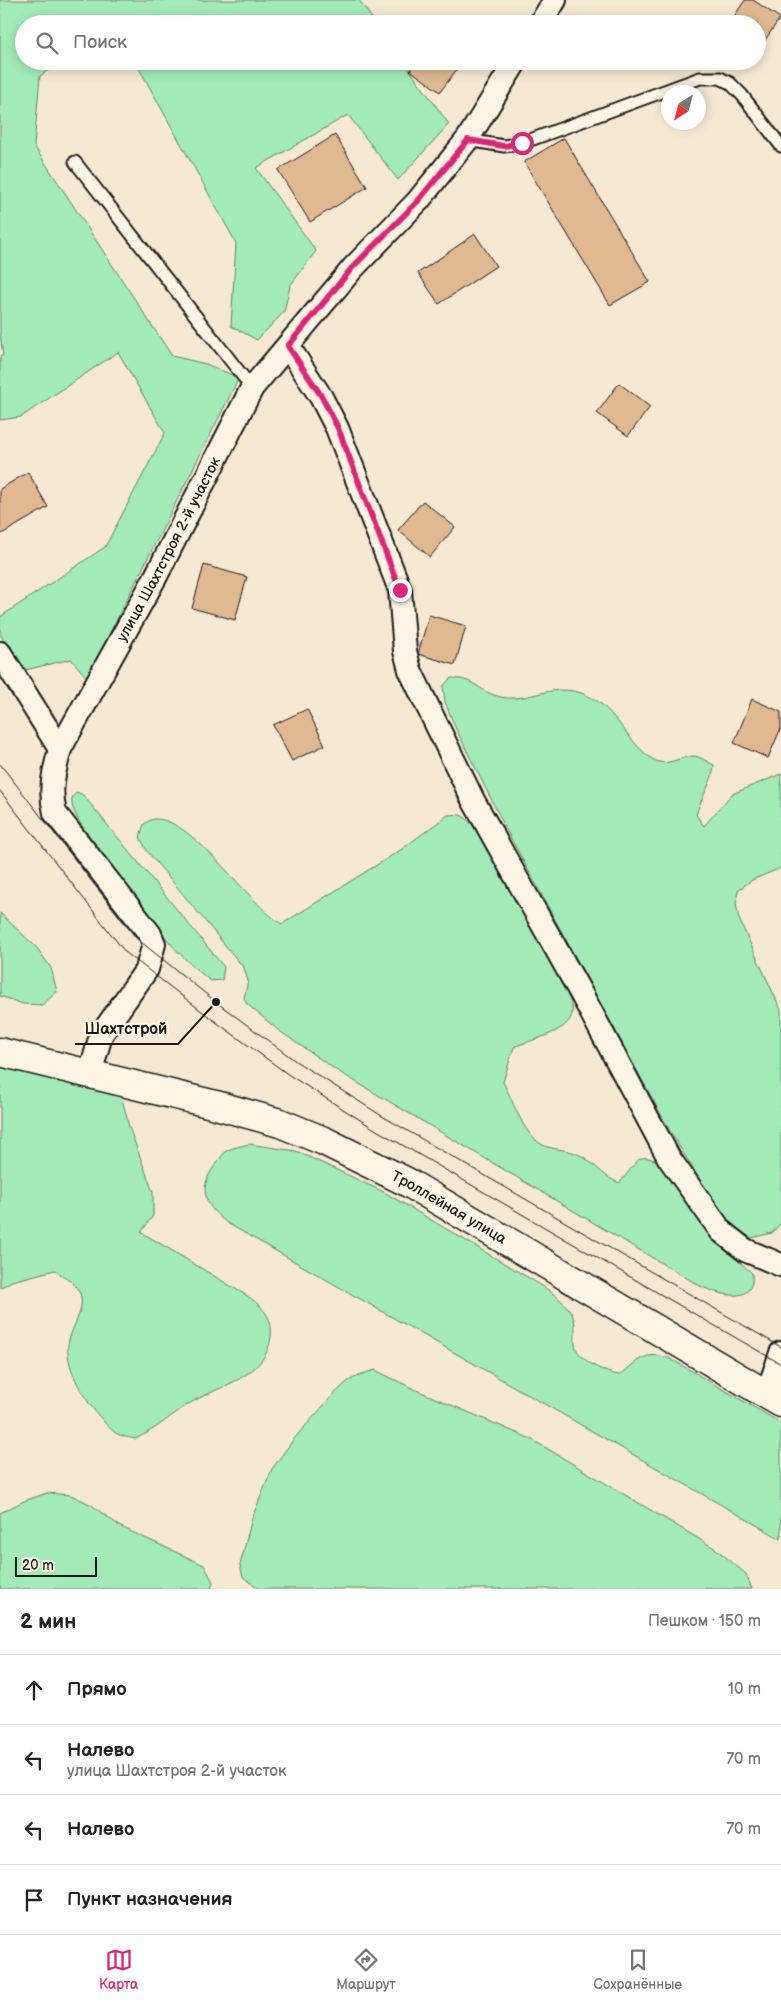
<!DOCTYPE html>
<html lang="ru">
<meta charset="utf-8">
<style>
body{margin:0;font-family:"Balsamiq Sans",sans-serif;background:#f6f6f6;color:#222}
.compass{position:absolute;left:661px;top:85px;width:45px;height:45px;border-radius:50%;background:#fff;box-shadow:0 2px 12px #0003;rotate:216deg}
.scale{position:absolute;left:15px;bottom:12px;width:82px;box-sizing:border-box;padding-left:5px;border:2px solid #1c1c1c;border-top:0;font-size:14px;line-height:18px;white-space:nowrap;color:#1c1c1c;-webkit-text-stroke:4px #fcf5e5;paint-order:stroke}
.stop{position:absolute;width:15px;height:15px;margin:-11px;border:4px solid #db2777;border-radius:50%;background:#fff}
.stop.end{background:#db2777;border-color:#fff;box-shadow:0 1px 5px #0008}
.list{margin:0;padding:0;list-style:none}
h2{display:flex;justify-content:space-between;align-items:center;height:65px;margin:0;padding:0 20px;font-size:21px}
h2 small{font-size:16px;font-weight:400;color:#767676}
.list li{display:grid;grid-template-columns:32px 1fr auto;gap:15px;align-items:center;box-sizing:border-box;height:70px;padding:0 20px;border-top:1px solid #e0e0e0}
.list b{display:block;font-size:19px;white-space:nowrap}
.list p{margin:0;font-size:16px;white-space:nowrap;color:#767676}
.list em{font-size:16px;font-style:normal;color:#767676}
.icon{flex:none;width:28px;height:28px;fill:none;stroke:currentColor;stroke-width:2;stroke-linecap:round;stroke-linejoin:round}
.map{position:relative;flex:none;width:781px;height:1589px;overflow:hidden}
.search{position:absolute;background:#fff;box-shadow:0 2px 12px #0003;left:15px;right:15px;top:15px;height:55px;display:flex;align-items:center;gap:12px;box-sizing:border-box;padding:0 18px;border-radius:28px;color:#767676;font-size:19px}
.sheet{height:345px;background:#fff}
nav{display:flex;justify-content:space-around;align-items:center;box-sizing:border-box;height:70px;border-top:1px solid #e0e0e0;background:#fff;font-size:14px;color:#767676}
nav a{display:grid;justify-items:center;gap:2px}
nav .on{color:#db2777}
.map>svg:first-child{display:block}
.green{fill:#a2ebb9;stroke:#5f846a}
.building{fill:#e0b991;stroke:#1c1c1c}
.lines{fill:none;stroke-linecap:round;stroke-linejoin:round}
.service-casing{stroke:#1c1c1c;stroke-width:15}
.minor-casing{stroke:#1c1c1c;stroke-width:26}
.tertiary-casing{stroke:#1c1c1c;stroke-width:31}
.service{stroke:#fcf5e5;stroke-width:11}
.minor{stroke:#fcf5e5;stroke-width:22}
.tertiary{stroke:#fcf5e5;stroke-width:28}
.tram{stroke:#1c1c1c;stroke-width:1}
.route{stroke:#db2777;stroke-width:6}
.labels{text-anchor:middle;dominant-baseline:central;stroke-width:4.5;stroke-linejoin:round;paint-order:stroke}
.street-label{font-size:15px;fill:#1c1c1c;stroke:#fcf5e5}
.leader{fill:none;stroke:#1c1c1c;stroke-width:2}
.callout-dot{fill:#1c1c1c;stroke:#fcf5e5;stroke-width:2}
.callout-label{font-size:16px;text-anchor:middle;font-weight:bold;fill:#1c1c1c;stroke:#fcf5e5;stroke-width:4.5;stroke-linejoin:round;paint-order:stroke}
</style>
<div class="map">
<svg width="781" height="1589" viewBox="0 0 781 1589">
<rect width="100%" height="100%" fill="#f6e9d4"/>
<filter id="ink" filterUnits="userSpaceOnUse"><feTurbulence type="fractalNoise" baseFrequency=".02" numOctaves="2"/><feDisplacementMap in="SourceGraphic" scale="10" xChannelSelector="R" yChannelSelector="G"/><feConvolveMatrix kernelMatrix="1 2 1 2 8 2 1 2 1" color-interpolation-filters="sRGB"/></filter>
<g filter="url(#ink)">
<g class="green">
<path d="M0,0H359L376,24H24V61H62L40,76L34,146L172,356L206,364L239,378L87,678L71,659L21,671L0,634V617L105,547L165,433L118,352L21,417L0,420V357L3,355L0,334Z"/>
<path d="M135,61H403L449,124L398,180L348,115L256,168L316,251L290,286L284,312L257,340L231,326L236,243Z"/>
<path d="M451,678C476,679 477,690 497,696C529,706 555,676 594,699C618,713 636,755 659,762C669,765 683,756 693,756C699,756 708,762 714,765C713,782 701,797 696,815L704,826L732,794L781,774V868L752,880L738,890L736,903L739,919L781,1010V1223L772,1233L751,1238L725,1220L671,1133L508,833L456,729L445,702L443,686Z"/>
<path d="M77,792L83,795L224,967L222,980L211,981C192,967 176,951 161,932L80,823C75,813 66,800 77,792Z"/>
<path d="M448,815C451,815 457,814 460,815C485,822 551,963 567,992C568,997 571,1002 572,1007C577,1032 531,1039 514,1047L503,1082C514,1102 524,1140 548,1147C562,1151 571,1149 585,1158C597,1167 605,1177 619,1183C638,1164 636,1147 665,1166L718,1243L752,1273C756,1307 718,1294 700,1286L336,1070L278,1030L247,1004L244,998L248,981L244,968L147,851L140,837L144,824C147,822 151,819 155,819C193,818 249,905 282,924L399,851Z"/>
<path d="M0,913L37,948L51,968L57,992L42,1005L23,1004L0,996Z"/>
<path d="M0,1061L115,1089L123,1102L129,1127L153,1192V1216L141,1232L249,1297C264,1308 273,1318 271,1337C266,1377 221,1385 192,1402C172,1414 156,1430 135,1439C128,1437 118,1436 113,1431C93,1413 65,1373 68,1345C70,1329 84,1313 81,1297C79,1285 64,1277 55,1270L12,1281L0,1288Z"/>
<path d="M249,1144L296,1151L384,1192L544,1287C554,1294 566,1303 572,1314C577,1324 574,1333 575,1344C577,1360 606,1374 620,1375C639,1360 643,1351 669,1358L781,1423V1539L227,1223C206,1207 197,1190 214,1167C218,1162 222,1155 226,1151C233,1147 242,1146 249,1144Z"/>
<path d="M375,1370L414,1389L531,1439L716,1549L746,1574L752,1589H260L243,1577L240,1565L252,1518L272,1469L293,1440L332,1396L347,1382L359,1375Z"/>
<path d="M47,1493L71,1495L90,1504L121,1527L204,1565L213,1582L211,1589H0V1513L24,1501Z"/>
</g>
<g class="building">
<path d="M745,0H753L780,18L757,52V24H729Z"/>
<path d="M416,61H463L440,92L410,70Z"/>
<path d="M335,135L367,187L310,222L278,170Z"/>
<path d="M564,138L650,282L610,305L524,162Z"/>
<path d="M475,234L496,266L439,304L418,273Z"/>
<path d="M619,383L650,407L628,436L597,413Z"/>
<path d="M28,472L48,507L0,535V489Z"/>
<path d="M423,501L455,527L430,557L398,530Z"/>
<path d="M204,565L247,577L235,620L192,608Z"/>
<path d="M429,615L466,626L455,665L418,654Z"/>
<path d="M752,699L781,712V728L768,758L734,743Z"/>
<path d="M307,709L325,745L292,761L273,725Z"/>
</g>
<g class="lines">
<defs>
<g id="service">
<path d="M467,140L504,146L522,143L700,78H720L730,83L742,95L781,146"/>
<path d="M75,162L252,388"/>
</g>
<g id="minor">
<path d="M540,24L555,0"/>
<path d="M288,346L321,397L337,428L400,590L405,651L410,670L473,800L583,997L669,1158L721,1231L745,1250L781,1265"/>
<path d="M0,653L60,749"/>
<path id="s1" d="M90,1074L101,1035L147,969L154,944L150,934L55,813C49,790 54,772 60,749L155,578L252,388L353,268L418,201L467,140L516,61"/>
<path d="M767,1394L781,1353"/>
</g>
<g id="tertiary">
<path id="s2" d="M0,1052L216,1105L280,1123L324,1141L407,1182L781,1403"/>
</g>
</defs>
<use href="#service" class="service-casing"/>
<use href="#minor" class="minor-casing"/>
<use href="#tertiary" class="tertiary-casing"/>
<use href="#service" class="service"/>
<use href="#minor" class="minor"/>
<use href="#tertiary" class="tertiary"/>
<g class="tram">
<path d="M0,764L136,938L216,1002L297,1062L382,1116L781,1347"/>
<path d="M0,791L125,952L212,1019L289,1075L373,1128L781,1364"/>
</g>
</g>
</g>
<g class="lines" filter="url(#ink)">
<path class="route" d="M400,590L338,428L322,397L288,346L352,268L418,201L468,140L504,146L522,143"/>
</g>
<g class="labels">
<g class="street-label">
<text stroke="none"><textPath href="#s1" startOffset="604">улица Шахтстроя 2-й участок</textPath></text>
<text stroke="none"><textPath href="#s2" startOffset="478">Троллейная улица</textPath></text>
</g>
</g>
<path class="leader" d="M216 1002L178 1044H75"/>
<circle class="callout-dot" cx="216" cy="1002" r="5"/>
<g class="callout-label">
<text x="126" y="1034">Шахтстрой</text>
</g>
</svg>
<svg class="compass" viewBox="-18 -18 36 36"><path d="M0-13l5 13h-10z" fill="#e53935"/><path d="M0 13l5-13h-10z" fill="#767676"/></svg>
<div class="scale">20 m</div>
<div class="stop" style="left:522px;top:143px"></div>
<div class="stop end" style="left:400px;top:590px"></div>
<div class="search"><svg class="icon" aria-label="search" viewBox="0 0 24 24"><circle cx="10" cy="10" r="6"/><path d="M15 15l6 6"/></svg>Поиск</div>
</div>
<section class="sheet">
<h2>2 мин<small>Пешком · 150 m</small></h2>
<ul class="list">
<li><svg class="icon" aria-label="ahead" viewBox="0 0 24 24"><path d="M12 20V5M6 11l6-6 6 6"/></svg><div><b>Прямо</b></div><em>10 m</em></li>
<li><svg class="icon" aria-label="left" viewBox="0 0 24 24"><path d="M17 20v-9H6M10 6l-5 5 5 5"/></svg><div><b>Налево</b><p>улица Шахтстроя 2-й участок</p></div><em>70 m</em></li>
<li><svg class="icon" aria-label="left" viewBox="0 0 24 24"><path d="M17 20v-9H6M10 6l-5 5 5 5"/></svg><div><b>Налево</b></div><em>70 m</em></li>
<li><svg class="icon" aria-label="arrive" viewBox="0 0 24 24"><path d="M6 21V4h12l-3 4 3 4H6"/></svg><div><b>Пункт назначения</b></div></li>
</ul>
</section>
<nav>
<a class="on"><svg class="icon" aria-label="map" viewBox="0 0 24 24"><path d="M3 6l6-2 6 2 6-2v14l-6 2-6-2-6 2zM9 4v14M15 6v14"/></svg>Карта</a>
<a><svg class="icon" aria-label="directions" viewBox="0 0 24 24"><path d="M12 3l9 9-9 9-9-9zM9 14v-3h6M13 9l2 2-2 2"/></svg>Маршрут</a>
<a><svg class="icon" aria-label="saved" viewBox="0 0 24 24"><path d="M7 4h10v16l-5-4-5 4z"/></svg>Сохранённые</a>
</nav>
